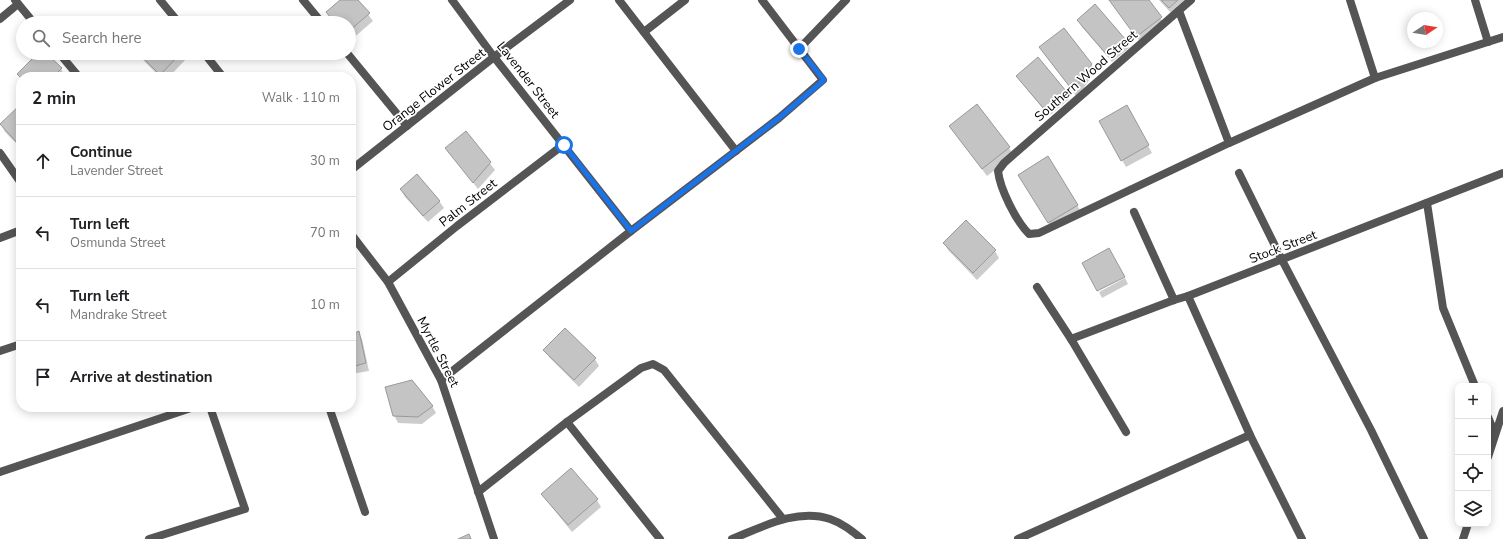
<!DOCTYPE html>
<meta charset="utf-8">
<style>
body{margin:0;font-family:"Nunito Sans",sans-serif;background:#f2f2f2;color:#202124}
.controls{position:absolute;right:12px;bottom:12px;display:grid;overflow:hidden;border-radius:8px;box-shadow:0 2px 10px #0003}
.controls button{width:36px;height:36px;display:grid;place-items:center;padding:0;border:0;border-bottom:1px solid #e0e0e0;background:#fff;color:#202124;font:20px sans-serif}
.compass{position:absolute;left:1407px;top:12px;width:36px;height:36px;border-radius:50%;background:#fff;box-shadow:0 2px 10px #0003;rotate:78deg}
.stop{position:absolute;width:12px;height:12px;margin:-9px;border:3px solid #1a73e8;border-radius:50%;background:#fff}
.stop.end{background:#1a73e8;border-color:#fff;box-shadow:0 1px 4px #0008}
.list{margin:0;padding:0;list-style:none}
h2{display:flex;justify-content:space-between;align-items:center;height:52px;margin:0;padding:0 16px;font-size:17px}
h2 small{font-size:13px;font-weight:400;color:#757577}
.list li{display:grid;grid-template-columns:26px 1fr auto;gap:12px;align-items:center;box-sizing:border-box;height:72px;padding:0 16px;border-top:1px solid #e0e0e0}
.list b{display:block;font-size:15px;white-space:nowrap}
.list p{margin:0;font-size:13px;white-space:nowrap;color:#757577}
.list em{font-size:13px;font-style:normal;color:#757577}
.icon{flex:none;width:22px;height:22px;fill:none;stroke:currentColor;stroke-width:2;stroke-linecap:round;stroke-linejoin:round}
.map{position:relative;flex:none;width:1503px;height:539px;overflow:hidden}
.search{position:absolute;background:#fff;box-shadow:0 2px 10px #0003;left:16px;top:16px;width:340px;height:44px;display:flex;align-items:center;gap:10px;box-sizing:border-box;padding:0 14px;border-radius:22px;color:#757577;font-size:15px}
.panel{position:absolute;background:#fff;box-shadow:0 2px 10px #0003;left:16px;top:72px;width:340px;height:340px;border-radius:16px}
.map>svg:first-child{display:block}
.shadow{fill:#0003}
.building{fill:#c4c4c4;stroke:#999}
.lines{fill:none;stroke-linecap:round;stroke-linejoin:round}
.lane{stroke:#555;stroke-width:8}
.street{stroke:#555;stroke-width:8}
.route{stroke:#1a73e8;stroke-width:5}
.labels{text-anchor:middle;dominant-baseline:central;stroke-width:3.5;stroke-linejoin:round;paint-order:stroke}
.street-label{font-size:13px;fill:#000;stroke:#fff}
</style>
<div class="map">
<svg width="1503" height="539" viewBox="0 0 1503 539">
<rect width="100%" height="100%" fill="#fff"/>
<g class="shadow">
<path d="M341,0H357L373,21L350,41L349,23H334L327,12Z"/>
<path d="M1110,0H1148L1165,25L1141,43Z"/>
<path d="M1159,0H1189L1173,15Z"/>
<path d="M1078,20L1125,40L1129,48L1112,62L1082,27Z"/>
<path d="M1041,48L1091,64L1095,72L1077,97Z"/>
<path d="M39,53H45L61,69L65,76L21,77V79L18,74Z"/>
<path d="M141,53H186L188,57L169,77H160L144,61L140,54Z"/>
<path d="M1018,76L1065,92L1069,99L1049,116L1022,83Z"/>
<path d="M977,105L1014,155L987,176L950,126Z"/>
<path d="M21,106V148L5,132L1,124Z"/>
<path d="M1127,107L1152,153L1126,167L1100,121Z"/>
<path d="M466,132L495,170L478,189L446,148Z"/>
<path d="M1023,182L1077,205L1081,212L1053,230Z"/>
<path d="M401,190L439,201L444,208L428,222L405,197Z"/>
<path d="M944,243L995,251L999,258L977,280L948,250Z"/>
<path d="M1125,278L1128,284L1102,298L1099,292Z"/>
<path d="M358,332L362,339L369,371L351,374V336Z"/>
<path d="M545,350L595,359L599,366L579,387L549,357Z"/>
<path d="M432,406L436,413L422,424L398,423L394,415Z"/>
<path d="M571,470L597,500L601,507L572,532L547,501L542,494Z"/>
</g>
<g class="building">
<path d="M340,0H358L370,13L349,31V23H335L326,12Z"/>
<path d="M1109,0H1149L1162,17L1136,37Z"/>
<path d="M1161,0H1178L1169,8Z"/>
<path d="M1095,4L1126,40L1107,55L1077,20Z"/>
<path d="M1064,28L1092,64L1073,91L1039,47Z"/>
<path d="M38,53H46L62,68L53,77H21V78L17,74Z"/>
<path d="M140,53H181L160,75L139,54Z"/>
<path d="M1038,57L1066,91L1044,109L1016,76Z"/>
<path d="M21,104V143L19,145L0,124Z"/>
<path d="M977,104L1010,147L982,169L949,126Z"/>
<path d="M1127,105L1149,145L1121,161L1099,121Z"/>
<path d="M466,131L491,162L473,183L445,148Z"/>
<path d="M1048,156L1078,205L1048,223L1018,175Z"/>
<path d="M417,174L440,201L423,216L400,189Z"/>
<path d="M966,220L996,250L973,273L943,243Z"/>
<path d="M1109,248L1125,277L1097,291L1082,263Z"/>
<path d="M565,328L596,358L574,380L543,350Z"/>
<path d="M359,331L366,363L351,367V335Z"/>
<path d="M412,380L433,406L418,417L393,416L385,387Z"/>
<path d="M571,468L598,499L568,525L541,494Z"/>
<path d="M469,534L471,539H458Z"/>
</g>
<g class="lines">
<g class="lane">
<path d="M1239,173L1282,260"/>
<path d="M1134,212L1174,300"/>
</g>
<g class="street">
<path d="M15,0L34,23"/>
<path d="M160,0L179,23"/>
<path d="M303,0L322,23"/>
<path d="M452,0L494,57L631,231"/>
<path d="M619,0L736,151"/>
<path d="M1191,0L1004,163L998,171C1000,189 1016,221 1029,234L1039,233L1229,143L1375,78L1503,37"/>
<path d="M1350,0L1375,78"/>
<path d="M1475,0L1488,42"/>
<path d="M1179,11L1229,143"/>
<path d="M0,19L18,4"/>
<path d="M644,32L685,0"/>
<path d="M799,49L846,0"/>
<path d="M59,53L79,77"/>
<path d="M204,53L223,77"/>
<path d="M347,53L407,126"/>
<path d="M0,153L21,183"/>
<path d="M351,170L494,57L570,0"/>
<path d="M1427,203L1443,308L1475,386"/>
<path d="M351,234L388,282L441,380L494,539"/>
<path d="M0,238L21,230"/>
<path d="M1282,260L1371,430L1424,539"/>
<path d="M388,282L457,226L563,145"/>
<path d="M1037,287L1071,339L1126,432"/>
<path d="M1188,296L1250,435L1302,539"/>
<path d="M1071,339L1174,300L1188,296L1503,173"/>
<path d="M0,351L21,344"/>
<path d="M441,380L631,231L779,118L823,80L762,0"/>
<path d="M329,407L365,512"/>
<path d="M1488,417L1495,434"/>
<path d="M567,422L660,539"/>
<path d="M1488,457L1503,411"/>
<path d="M0,472L194,407"/>
<path d="M478,492L567,422L641,368L653,364L664,370L783,519"/>
<path d="M149,539L245,509L210,407"/>
<path d="M732,539C762,527 797,508 830,519C842,523 852,531 862,539"/>
<path d="M1018,539L1250,435"/>
<path d="M1463,539L1468,524"/>
</g>
</g>
<g class="lines">
<path class="route" d="M564,145L631,231L779,118L824,80L799,49"/>
</g>
<g class="labels">
<g class="street-label">
<text transform="translate(1086 76) rotate(-41)">Southern Wood Street</text>
<text transform="translate(528 80) rotate(52)">Lavender Street</text>
<text transform="translate(434 90) rotate(-38)">Orange Flower Street</text>
<text transform="translate(468 203) rotate(-38)">Palm Street</text>
<text transform="translate(1283 247) rotate(-21)">Stock Street</text>
<text transform="translate(438 352) rotate(63)">Myrtle Street</text>
</g>
</g>
</svg>
<div class="controls">
<button>+</button>
<button>−</button>
<button><svg class="icon" aria-label="locate" viewBox="0 0 24 24"><circle cx="12" cy="12" r="6"/><path d="M12 2v4M12 18v4M2 12h4M18 12h4"/></svg></button>
<button><svg class="icon" aria-label="layers" viewBox="0 0 24 24"><path d="M12 4l9 5-9 5-9-5zM3 14l9 5 9-5"/></svg></button>
</div>
<svg class="compass" viewBox="-18 -18 36 36"><path d="M0-13l5 13h-10z" fill="#e53935"/><path d="M0 13l5-13h-10z" fill="#757577"/></svg>
<div class="stop" style="left:564px;top:145px"></div>
<div class="stop end" style="left:799px;top:49px"></div>
<div class="search"><svg class="icon" aria-label="search" viewBox="0 0 24 24"><circle cx="10" cy="10" r="6"/><path d="M15 15l6 6"/></svg>Search here</div>
<section class="panel">
<h2>2 min<small>Walk · 110 m</small></h2>
<ul class="list">
<li><svg class="icon" aria-label="ahead" viewBox="0 0 24 24"><path d="M12 20V5M6 11l6-6 6 6"/></svg><div><b>Continue</b><p>Lavender Street</p></div><em>30 m</em></li>
<li><svg class="icon" aria-label="left" viewBox="0 0 24 24"><path d="M17 20v-9H6M10 6l-5 5 5 5"/></svg><div><b>Turn left</b><p>Osmunda Street</p></div><em>70 m</em></li>
<li><svg class="icon" aria-label="left" viewBox="0 0 24 24"><path d="M17 20v-9H6M10 6l-5 5 5 5"/></svg><div><b>Turn left</b><p>Mandrake Street</p></div><em>10 m</em></li>
<li><svg class="icon" aria-label="arrive" viewBox="0 0 24 24"><path d="M6 21V4h12l-3 4 3 4H6"/></svg><div><b>Arrive at destination</b></div></li>
</ul>
</section>
</div>
